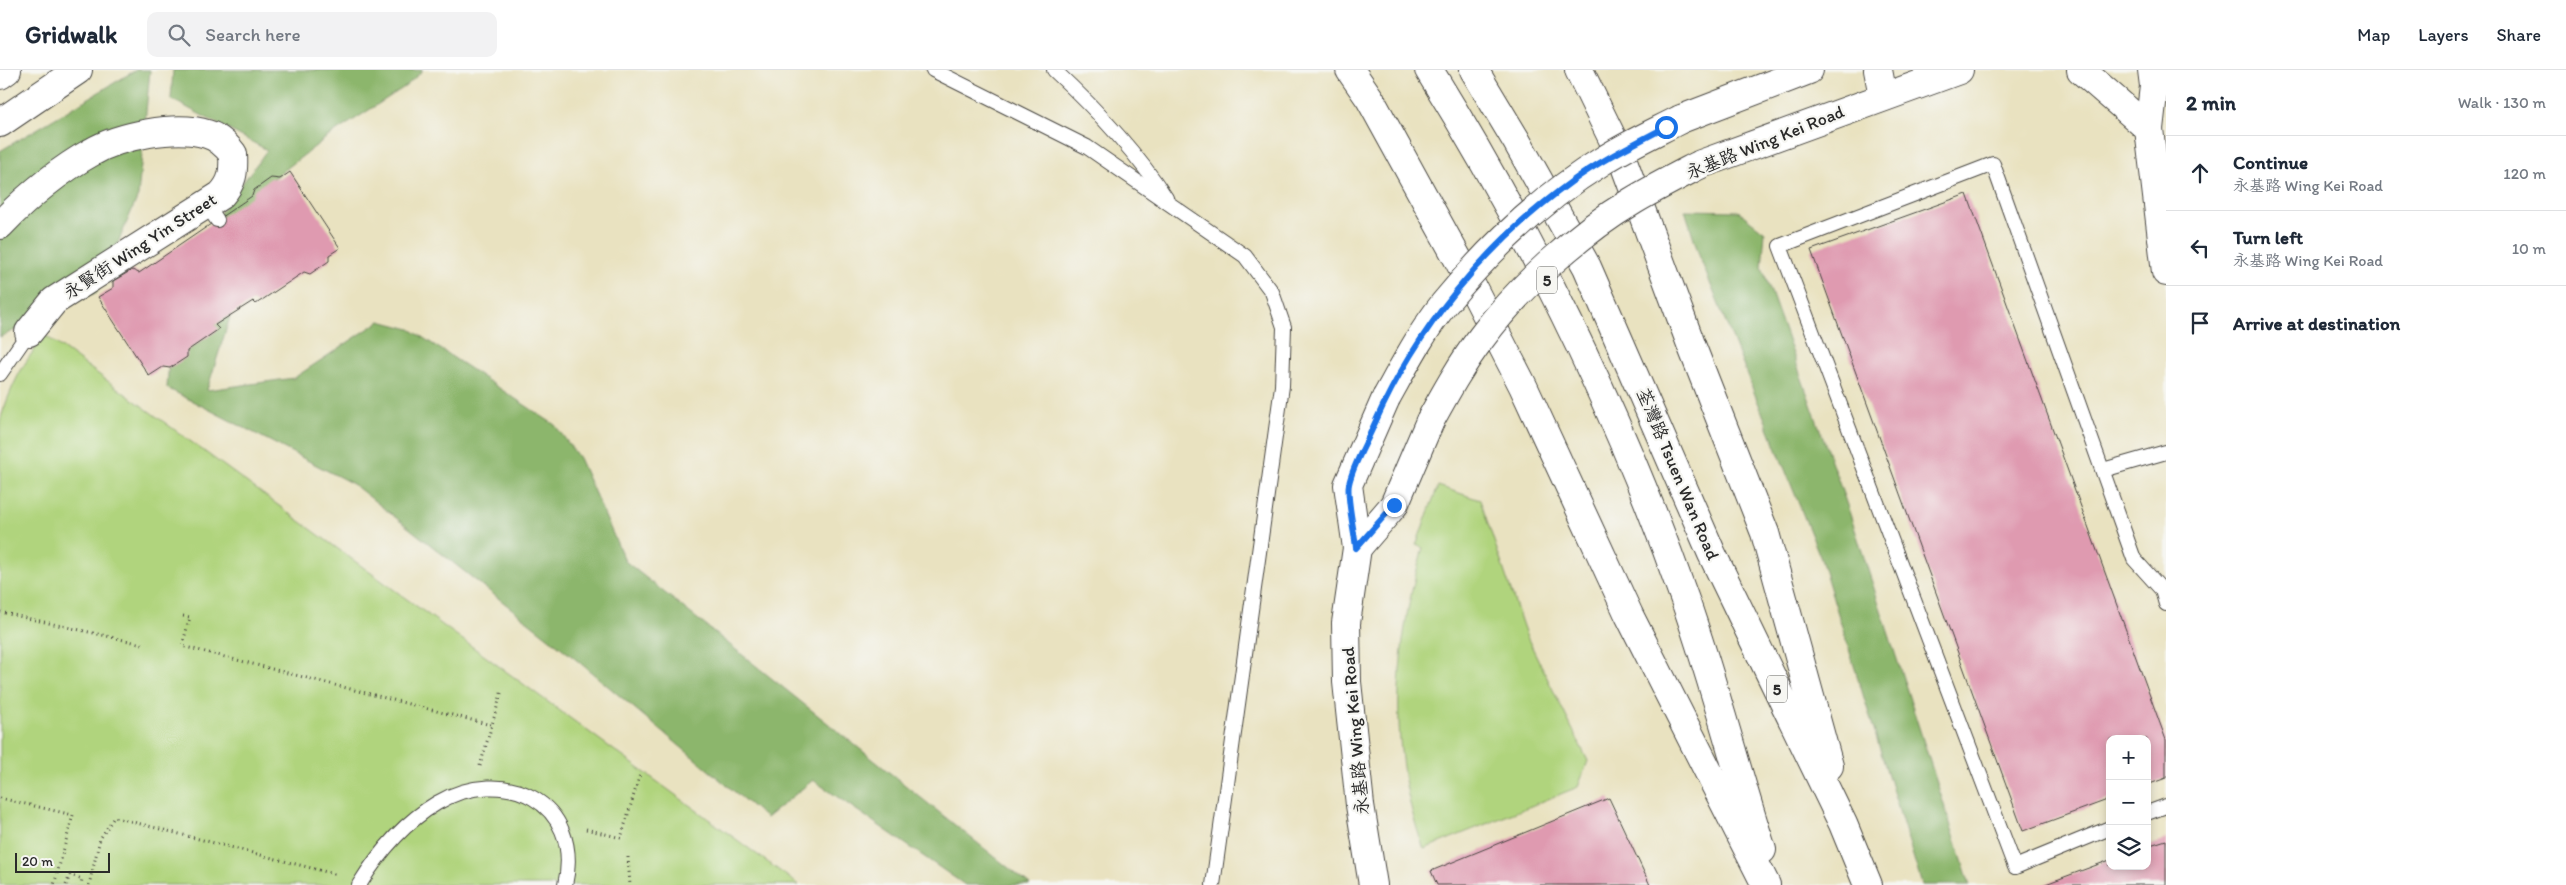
<!DOCTYPE html>
<meta charset="utf-8">
<style>
body{margin:0;font-family:Itim,"LXGW WenKai TC",sans-serif;background:#f2f2f3;color:#1f2937}
.controls{position:absolute;right:15px;bottom:15px;display:grid;overflow:hidden;border-radius:10px;box-shadow:0 2px 8px #0003}
.controls button{width:45px;height:45px;display:grid;place-items:center;padding:0;border:0;border-bottom:1px solid #e0e1e3;background:#fff;color:#1f2937;font:25px sans-serif}
.scale{position:absolute;left:15px;bottom:12px;width:95px;box-sizing:border-box;padding-left:5px;border:2px solid #2b2b2b;border-top:0;font-size:14px;line-height:18px;white-space:nowrap;color:#2b2b2b;-webkit-text-stroke:4px #f6f6f2;paint-order:stroke}
.stop{position:absolute;width:15px;height:15px;margin:-11px;border:4px solid #1a73e8;border-radius:50%;background:#fff}
.stop.end{background:#1a73e8;border-color:#fff;box-shadow:0 1px 5px #0008}
.list{margin:0;padding:0;list-style:none}
h2{display:flex;justify-content:space-between;align-items:center;height:65px;margin:0;padding:0 20px;font-size:21px}
h2 small{font-size:16px;font-weight:400;color:#747a83}
.list li{display:grid;grid-template-columns:32px 1fr auto;gap:15px;align-items:center;box-sizing:border-box;height:75px;padding:0 20px;border-top:1px solid #e0e1e3}
.list b{display:block;font-size:19px;white-space:nowrap}
.list p{margin:0;font-size:16px;white-space:nowrap;color:#747a83}
.list em{font-size:16px;font-style:normal;color:#747a83}
.icon{flex:none;width:28px;height:28px;fill:none;stroke:currentColor;stroke-width:2;stroke-linecap:round;stroke-linejoin:round}
.map{position:relative;flex:none;width:2166px;height:815px;overflow:hidden}
header{display:flex;align-items:center;gap:30px;box-sizing:border-box;height:70px;padding:0 25px;background:#fff;border-bottom:1px solid #e0e1e3}
header strong{font-size:24px}
nav{display:flex;gap:28px;margin-inline-start:auto;font-size:18px}
.search{width:350px;height:45px;background:#f2f2f3;display:flex;align-items:center;gap:12px;box-sizing:border-box;padding:0 18px;border-radius:10px;color:#747a83;font-size:19px}
main{display:flex}
aside{flex:1;background:#fff}
.map>svg:first-child{display:block}
.green{fill:#b0d47d;stroke:#6e8054}
.forest{fill:#8cb66c;stroke:#5c704c}
.building{fill:#df9ab0}
.lines{fill:none;stroke-linecap:round;stroke-linejoin:round}
.service-casing{stroke:#484641;stroke-width:16}
.minor-casing{stroke:#484641;stroke-width:30}
.tertiary-casing{stroke:#484641;stroke-width:30}
.secondary-casing{stroke:#484641;stroke-width:30}
.primary-casing{stroke:#484641;stroke-width:30}
.motorway-casing{stroke:#484641;stroke-width:30}
.path{stroke:#484641;stroke-width:3;stroke-dasharray:1 4;stroke-linecap:butt}
.service{stroke:#fff;stroke-width:14}
.minor{stroke:#fff;stroke-width:28}
.tertiary{stroke:#fff;stroke-width:28}
.secondary{stroke:#fff;stroke-width:28}
.primary{stroke:#fff;stroke-width:28}
.motorway{stroke:#fff;stroke-width:28}
.tertiary-bridge-casing{stroke:#484641;stroke-width:30;stroke-linecap:butt}
.tertiary-bridge{stroke:#fff;stroke-width:28}
.route{stroke:#1a73e8;stroke-width:6}
.labels{text-anchor:middle;dominant-baseline:central;stroke-width:4.5;stroke-linejoin:round;paint-order:stroke}
.shield{fill:#f6f6f2;stroke:#686867;stroke-width:1}
.shield-label{font-size:16px;font-weight:bold;fill:#2b2b2b}
.street-label{font-size:18px;fill:#2b2b2b;stroke:#f6f6f2}
</style>
<header>
<strong>Gridwalk</strong>
<div class="search"><svg class="icon" aria-label="search" viewBox="0 0 24 24"><circle cx="10" cy="10" r="6"/><path d="M15 15l6 6"/></svg>Search here</div>
<nav><a>Map</a><a>Layers</a><a>Share</a></nav>
</header>
<main>
<div class="map">
<svg width="2166" height="815" viewBox="0 0 2166 815">
<rect width="100%" height="100%" fill="#f6f6f2"/>
<filter id="ink" filterUnits="userSpaceOnUse"><feTurbulence type="fractalNoise" baseFrequency=".02" numOctaves="2"/><feDisplacementMap in="SourceGraphic" scale="10" xChannelSelector="R" yChannelSelector="G"/><feConvolveMatrix kernelMatrix="1 2 1 2 8 2 1 2 1" color-interpolation-filters="sRGB"/></filter>
<filter id="wash" filterUnits="userSpaceOnUse"><feTurbulence type="fractalNoise" baseFrequency=".0096" numOctaves="4" result="noise"/><feDisplacementMap in="SourceGraphic" scale="20" xChannelSelector="R" yChannelSelector="G"/><feGaussianBlur stdDeviation="1.12" result="paint"/><feColorMatrix in="noise" values="0 0 0 0 0 0 0 0 0 0 0 0 0 0 0 0 0 1.4 0 .05"/><feComposite in="paint" operator="in"/></filter>
<g filter="url(#wash)">
<rect width="100%" height="100%" fill="#e9e2c0"/>
<g class="green">
<path d="M46,266L799,815H0V351C10,318 23,291 46,266Z"/>
<path d="M1438,416L1480,430L1526,565L1588,691L1578,717L1424,779C1387,681 1394,576 1423,478L1416,475Z"/>
</g>
<g class="forest">
<path d="M136,0H150L138,126L97,222L0,267V81Z"/>
<path d="M173,0H423L406,16L326,68L255,123L236,228L207,320L294,308L380,251L410,259L555,355L579,388L625,491L1030,815H965L813,710L766,748L573,587L353,414L167,318L175,204L267,80L171,29Z"/>
<path d="M1685,140L1738,141L1765,162L1762,197L1848,438L1970,815H1922L1821,489L1700,188Z"/>
</g>
<g id="blocks">
<g class="building">
<path d="M290,102L340,178L329,185V191L310,204L304,202L256,234L253,231L215,255L219,259L187,281V287L170,298L163,297L149,306L98,227L113,218V211L132,200L139,203L252,126L254,120L271,108L280,109Z"/>
<path d="M1967,124L2166,670V708L2147,715V669H2110V729L2023,761L1811,180Z"/>
<path d="M1609,728L1650,815H1437L1431,801Z"/>
<path d="M2166,770V815H2043L2110,790V796H2147V776Z"/>
</g>
</g>
</g>
<g filter="url(#ink)">
<use href="#blocks" fill-opacity="0" stroke="#484641" stroke-width="1"/>
<g class="lines">
<defs>
<g id="service">
<path d="M933,0L1087,77L1245,186L1272,222L1284,257L1282,316L1213,815"/>
<path d="M1054,0C1096,39 1135,80 1166,128"/>
<path d="M207,135L217,150"/>
<path d="M0,304L29,262"/>
<path d="M2103,400L2166,382"/>
<path d="M2147,743L2166,736"/>
<path d="M2110,758L2015,797L1780,176L1993,94L2134,489L2162,520L2166,534"/>
<path d="M359,815C378,784 405,752 437,733C503,694 584,731 565,815"/>
</g>
<g id="minor">
<path d="M1878,0L1883,26"/>
<path d="M0,155C27,127 58,101 92,82C119,66 176,54 207,64C218,67 226,75 233,84C234,102 233,112 221,125L54,231L29,262"/>
</g>
<g id="tertiary">
<path d="M1681,49L1809,0"/>
<path d="M1701,94L1959,0"/>
<path d="M1357,478L1394,435L1430,351"/>
<path d="M1373,815L1360,735L1347,612L1346,553L1357,478L1348,415L1386,328"/>
</g>
<g id="secondary">
<path d="M2081,0L2149,59"/>
<path d="M2152,0L2154,16L2149,59L2166,202"/>
</g>
<g id="primary">
<path d="M0,5L7,0"/>
<path d="M0,53L78,0"/>
</g>
<g id="motorway">
<path d="M1350,0L1370,29L1459,191L1523,316L1629,545L1766,815"/>
<path d="M1429,0C1532,167 1620,345 1685,530C1714,612 1735,697 1762,780"/>
<path d="M1474,0L1516,70L1587,197L1712,484L1843,754L1868,815"/>
<path d="M1579,0L1622,88L1692,277L1765,463L1829,696"/>
</g>
</defs>
<use href="#service" class="service-casing"/>
<use href="#minor" class="minor-casing"/>
<use href="#tertiary" class="tertiary-casing"/>
<use href="#secondary" class="secondary-casing"/>
<use href="#primary" class="primary-casing"/>
<use href="#motorway" class="motorway-casing"/>
<g class="path">
<path d="M0,542L142,574"/>
<path d="M183,546L190,547L182,576L491,655"/>
<path d="M480,696L502,620"/>
<path d="M0,728L73,745L54,815"/>
<path d="M586,759L621,768L640,704"/>
<path d="M628,787L630,815"/>
<path d="M66,815L70,805L82,809L81,815"/>
<path d="M89,815L100,769L114,747L338,805"/>
</g>
<use href="#service" class="service"/>
<use href="#minor" class="minor"/>
<use href="#tertiary" class="tertiary"/>
<use href="#secondary" class="secondary"/>
<use href="#primary" class="primary"/>
<use href="#motorway" class="motorway"/>
<defs>
<g id="tertiary-bridge">
<path d="M1386,328C1404,296 1421,263 1444,234C1489,179 1544,127 1604,90C1629,74 1656,62 1681,49"/>
<path d="M1430,351C1446,322 1462,293 1482,267C1518,218 1579,163 1631,132C1654,118 1678,106 1701,94"/>
</g>
</defs>
<use href="#tertiary-bridge" class="tertiary-bridge-casing"/>
<use href="#tertiary-bridge" class="tertiary-bridge"/>
</g>
</g>
<g class="lines" filter="url(#ink)">
<path class="route" d="M1394,435L1356,478C1355,464 1346,426 1349,414C1353,395 1366,374 1374,355C1417,258 1486,174 1571,112C1601,90 1634,74 1666,57"/>
</g>
<g class="labels">
<g class="shield">
<rect x="1537" y="196.5" width="20" height="27" rx="4"/>
<rect x="1767" y="605.5" width="20" height="27" rx="4"/>
</g>
<g class="shield-label">
<text x="1547" y="210">5</text>
<text x="1777" y="619">5</text>
</g>
<g class="street-label">
<text transform="translate(1765 72) rotate(-22)">永基路 Wing Kei Road</text>
<text transform="translate(140 176) rotate(-33)">永賢街 Wing Yin Street</text>
<text transform="translate(1678 404) rotate(67)">荃灣路 Tsuen Wan Road</text>
<text transform="translate(1355 661) rotate(-95)">永基路 Wing Kei Road</text>
</g>
</g>
</svg>
<div class="controls">
<button>+</button>
<button>−</button>
<button><svg class="icon" aria-label="layers" viewBox="0 0 24 24"><path d="M12 4l9 5-9 5-9-5zM3 14l9 5 9-5"/></svg></button>
</div>
<div class="scale">20 m</div>
<div class="stop" style="left:1666px;top:57px"></div>
<div class="stop end" style="left:1394px;top:435px"></div>
</div>
<aside>
<h2>2 min<small>Walk · 130 m</small></h2>
<ul class="list">
<li><svg class="icon" aria-label="ahead" viewBox="0 0 24 24"><path d="M12 20V5M6 11l6-6 6 6"/></svg><div><b>Continue</b><p>永基路 Wing Kei Road</p></div><em>120 m</em></li>
<li><svg class="icon" aria-label="left" viewBox="0 0 24 24"><path d="M17 20v-9H6M10 6l-5 5 5 5"/></svg><div><b>Turn left</b><p>永基路 Wing Kei Road</p></div><em>10 m</em></li>
<li><svg class="icon" aria-label="arrive" viewBox="0 0 24 24"><path d="M6 21V4h12l-3 4 3 4H6"/></svg><div><b>Arrive at destination</b></div></li>
</ul>
</aside>
</main>
